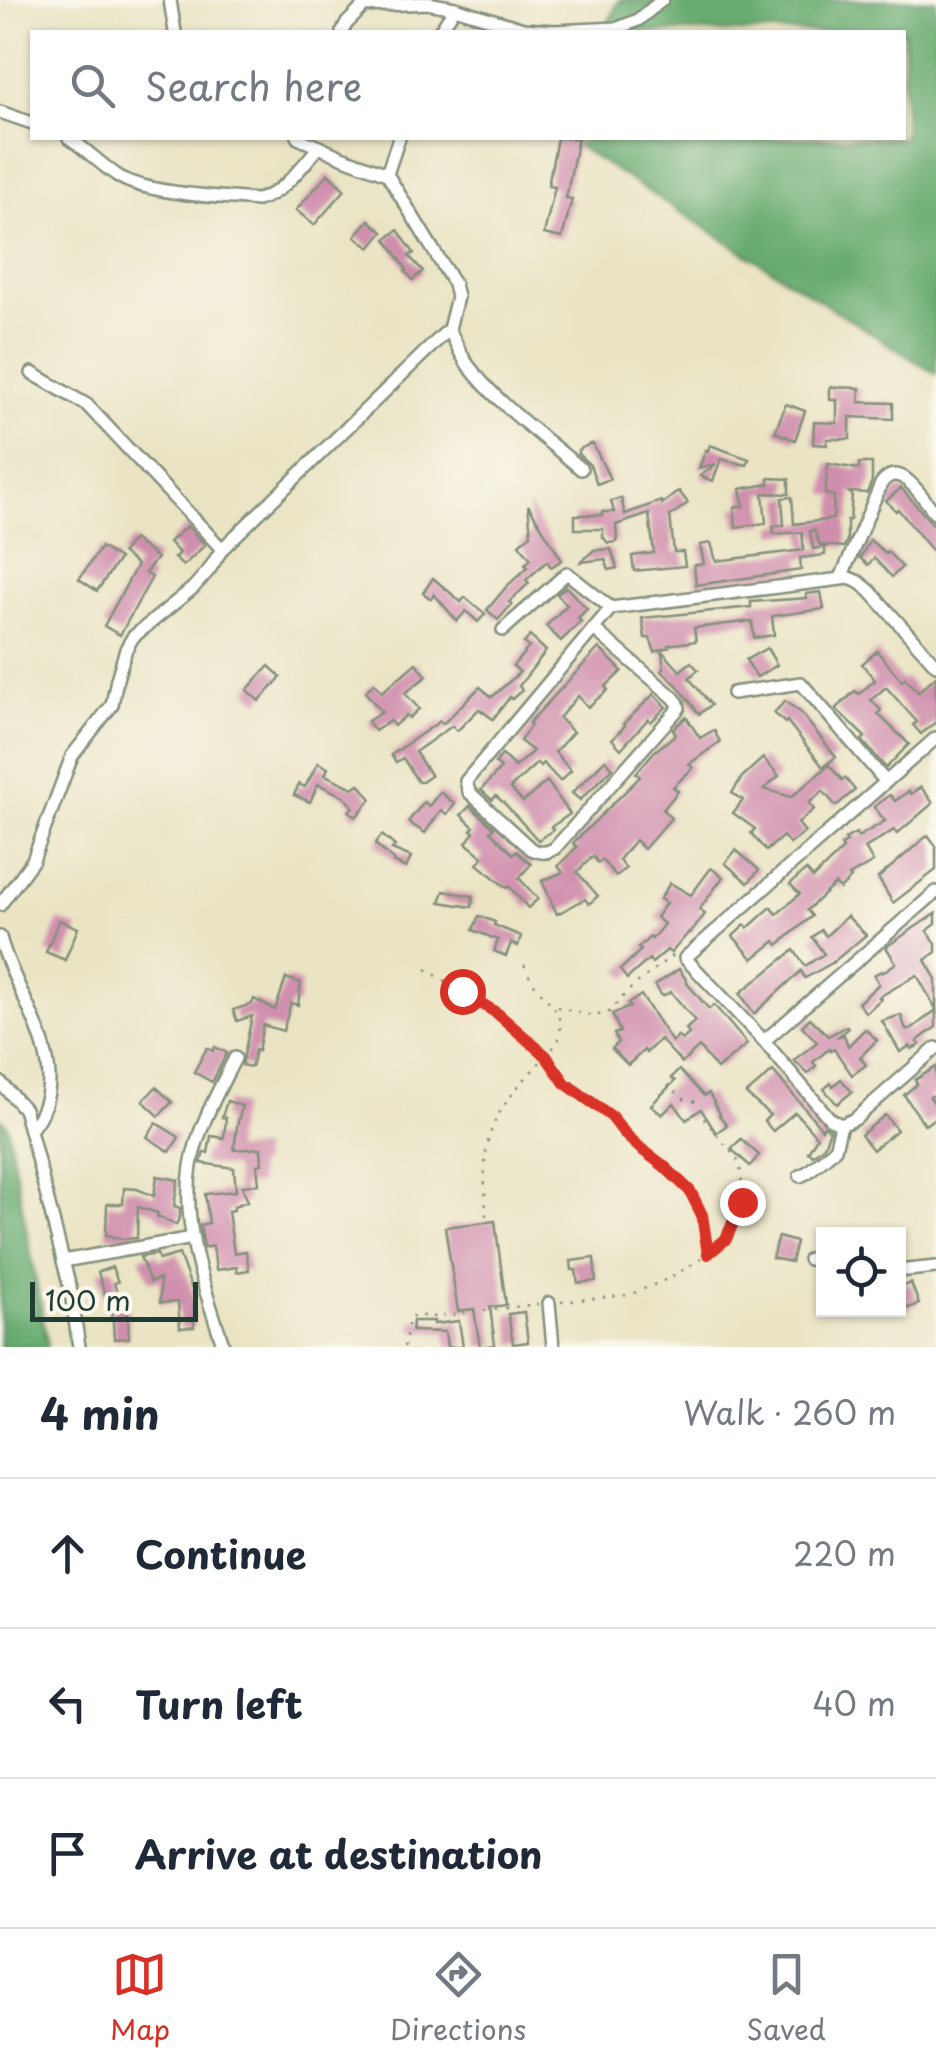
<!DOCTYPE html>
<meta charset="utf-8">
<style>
body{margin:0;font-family:"Playpen Sans",sans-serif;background:#f6f6f7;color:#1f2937}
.controls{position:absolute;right:30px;bottom:30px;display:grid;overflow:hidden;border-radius:0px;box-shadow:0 2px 8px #0004}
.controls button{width:90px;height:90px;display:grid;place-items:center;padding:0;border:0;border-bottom:2px solid #e0e1e3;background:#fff;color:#1f2937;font:50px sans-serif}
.scale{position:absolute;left:30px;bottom:25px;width:168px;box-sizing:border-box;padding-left:10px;border:5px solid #1f3d34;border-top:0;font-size:28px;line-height:35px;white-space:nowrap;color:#1f3d34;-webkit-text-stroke:8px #fbf7ec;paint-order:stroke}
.stop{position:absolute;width:30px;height:30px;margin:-22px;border:8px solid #d93025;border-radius:50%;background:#fff}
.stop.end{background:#d93025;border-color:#fff;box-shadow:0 2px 10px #0008}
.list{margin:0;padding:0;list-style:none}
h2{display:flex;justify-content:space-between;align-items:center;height:130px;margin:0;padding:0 40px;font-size:42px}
h2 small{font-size:32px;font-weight:400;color:#747a83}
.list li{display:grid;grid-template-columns:65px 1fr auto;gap:30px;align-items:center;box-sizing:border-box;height:150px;padding:0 40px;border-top:2px solid #e0e1e3}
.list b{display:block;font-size:38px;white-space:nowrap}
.list em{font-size:32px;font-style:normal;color:#747a83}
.icon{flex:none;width:55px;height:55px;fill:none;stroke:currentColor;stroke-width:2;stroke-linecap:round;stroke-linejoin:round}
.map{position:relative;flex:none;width:936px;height:1347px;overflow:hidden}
.search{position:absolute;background:#fff;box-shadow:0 2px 8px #0004;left:30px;right:30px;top:30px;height:110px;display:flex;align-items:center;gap:25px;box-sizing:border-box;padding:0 35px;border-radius:0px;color:#747a83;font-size:38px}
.sheet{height:580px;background:#fff}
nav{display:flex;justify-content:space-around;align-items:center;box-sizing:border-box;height:140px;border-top:2px solid #e0e1e3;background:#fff;font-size:28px;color:#747a83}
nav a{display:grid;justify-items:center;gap:5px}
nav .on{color:#d93025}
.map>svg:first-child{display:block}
.forest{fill:#68ab70;stroke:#447452;stroke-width:2.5}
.building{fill:#d08ead}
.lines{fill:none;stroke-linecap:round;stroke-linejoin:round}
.minor-casing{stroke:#84907c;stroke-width:16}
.path{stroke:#84907c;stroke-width:2.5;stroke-dasharray:2.5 8;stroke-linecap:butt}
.minor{stroke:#fff;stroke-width:11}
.route{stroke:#d93025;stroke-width:12}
</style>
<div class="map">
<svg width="936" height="1347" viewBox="0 0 936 1347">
<rect width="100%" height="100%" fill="#fbf7ec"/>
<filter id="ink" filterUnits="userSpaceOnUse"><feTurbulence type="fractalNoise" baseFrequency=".01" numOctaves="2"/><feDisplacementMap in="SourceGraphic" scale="20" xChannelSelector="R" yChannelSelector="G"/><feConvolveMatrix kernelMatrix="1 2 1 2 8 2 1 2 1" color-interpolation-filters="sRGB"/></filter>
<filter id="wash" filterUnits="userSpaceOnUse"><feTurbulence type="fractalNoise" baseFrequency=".0048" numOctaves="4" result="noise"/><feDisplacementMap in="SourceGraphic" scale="40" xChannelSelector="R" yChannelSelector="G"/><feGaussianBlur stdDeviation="2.25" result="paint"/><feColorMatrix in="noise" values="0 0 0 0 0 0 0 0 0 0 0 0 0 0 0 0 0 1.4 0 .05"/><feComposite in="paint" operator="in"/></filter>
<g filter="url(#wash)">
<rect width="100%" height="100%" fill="#eae4c4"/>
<g class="forest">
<path d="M619,0H936V374L564,138H904V32H604Z"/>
<path d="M0,1118L7,1125L48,1347H0Z"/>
</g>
<g id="blocks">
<g class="building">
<path d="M557,138H578L566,198L572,199L562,238L544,234L555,187L548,186Z"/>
<path d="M328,174L345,190L314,225L296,210Z"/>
<path d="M369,220L383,232L370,248L355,236Z"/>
<path d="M398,230L414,253L409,256L423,271L413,280L405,271L407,270L386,239Z"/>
<path d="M830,387L860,388L859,402L893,403V419L850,417V439H827V445L813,444L814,422L837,423V400H830Z"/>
<path d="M786,404L805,411L795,440L775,432Z"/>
<path d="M590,444H593L610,479L597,484L590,465L578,454V450Z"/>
<path d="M710,445L749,459L747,465L721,459L713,481L700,476L716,464L699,468L706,450L708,451Z"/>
<path d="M859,463H872V481L867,493L849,492L852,495L850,520H847V540L844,547L820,545L814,530L810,531L813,549L825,547V555L800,558L801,570L696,585L694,565L704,564L700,545L711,543L716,561L804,550L802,532L774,534L773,526L784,525L782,498L792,497L794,524L833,519L834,496L825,494L828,464L859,469Z"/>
<path d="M769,478L789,479V494L763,493L766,523L736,527L734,507L744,506L740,489L769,484Z"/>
<path d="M901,488L936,528V555L898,509L896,511L886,501Z"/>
<path d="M679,491L688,503L670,516L674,552H683L685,566L634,571L632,556L654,553L649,514L616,525L617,542L608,543L603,537V529H575V515H602V512H614L611,501L621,498L625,514L661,501L662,504Z"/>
<path d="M528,505L562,560L551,567L547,561L526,580L529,583L509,602L512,604L498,620L487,610L507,586L528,567L525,564L531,559L519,544L531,534Z"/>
<path d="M187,526L205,545L183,566L174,558L179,553L169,542Z"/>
<path d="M133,539L157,558L145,573L152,577L120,635L104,626L137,565L122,553Z"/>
<path d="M870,540L886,554L888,552L902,567L892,577L874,558L868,565L860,558Z"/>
<path d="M101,547L119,559L97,591L79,579Z"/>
<path d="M611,549L617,568L609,570L605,559L581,562L594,550Z"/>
<path d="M433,578L461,602L465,597L485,614L478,622L466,611L457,621L434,594L431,599L423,593Z"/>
<path d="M566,587L587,609L578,618L581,621L561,641L546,626L567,605L557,594Z"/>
<path d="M821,592L824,609L772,616L774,635L754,638L752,621L694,628L696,641L668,645L669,647L655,652L650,638H645L642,618L751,607V602L807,598L806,594Z"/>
<path d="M530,636L546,651L519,686L522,690L512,699L510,697L493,719L479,709L457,731L452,726L415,752L431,776L422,782H418L403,758L396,762L391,755L440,721L443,724L480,687L492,697L520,672L513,666L529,647L524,643Z"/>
<path d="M599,648L622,671L605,687L608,690L588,707L578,696L559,718L573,732L555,752L571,771L560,781L543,763L540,766L537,763L510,788L523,802L547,781L570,814L551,827L553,830L538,840L505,804L496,796L492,800L481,790L501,768L495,763L502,755L515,767L533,751L520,741L531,725L529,723Z"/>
<path d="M767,648L777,665L757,677L746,660Z"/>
<path d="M662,651L680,671L691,662L698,670L689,678L711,705L699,714L678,686L662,671L664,668Z"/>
<path d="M877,651L902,681L905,678L918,692L936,676V722L921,734L913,725L917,722L886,687L871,700L881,710L878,714L909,744L886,768L862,740L865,737L836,709L855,691L859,694L875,680L862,664Z"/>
<path d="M416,663L427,676L405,693L419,709L409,718L406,715L394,726L390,721L375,731L368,721L382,712L365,692L374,683L382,692Z"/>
<path d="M269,666L281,677L259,701L247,690Z"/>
<path d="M654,694L666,707L651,722L648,719L621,749L612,739L625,726L623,724Z"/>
<path d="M785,701L801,713L836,757L823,767L787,721L785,723L774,713Z"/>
<path d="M686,717L700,738L714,730L720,742L689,764L693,768L673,787L678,791L663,810L671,818L644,849L635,840L619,860L626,868L616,876L602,860L598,863L593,856L577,872L598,896L589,904L585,899L557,914L542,881L563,872L558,866L577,847L573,843L640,777L636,773L654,752L676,734L673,729Z"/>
<path d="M763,758L779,776L764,789L791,797L829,765L842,780L845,778L855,790L836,806L823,791L809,803L814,809L798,823L805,832L790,844L783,836L766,851L751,833L755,829L733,813L743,800L732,793L742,777Z"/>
<path d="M605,760L613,768L580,800L572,793Z"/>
<path d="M318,763L328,768L325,775L353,788L359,784L371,799L356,817L349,811L353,807L345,797L318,784L310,802L294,795L299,784L305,787Z"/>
<path d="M921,787L933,803L897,834L894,830L865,848L873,862L849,876L851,878L840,889L835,884L807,910L812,916L778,945L775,941L753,959L733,936L745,925L748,928L771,907L777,914L800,894L790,884L806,870L813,878L843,849L841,845L847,842L845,839L856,833L858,837L885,821L874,807L890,795L895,801L909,791L911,794Z"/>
<path d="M440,792L455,804L447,814L441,810L425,833L408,822L424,802L429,806Z"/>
<path d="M470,806L494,828L490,831L513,854L516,851L531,864L519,878L538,899L528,908L509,886L507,888L477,864L483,857L466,843L474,832L471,830L474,827L461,815Z"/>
<path d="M382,835L395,846L392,849L411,857L406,868L393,862L394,860L375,844Z"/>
<path d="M928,835L936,846V870L893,903L878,878Z"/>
<path d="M736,850L759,870L748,883L725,863Z"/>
<path d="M711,868L723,877L699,910L705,914L691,933L689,932L671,953L667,950L652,963L649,959L627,979L620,970L641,950L638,948L650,937L652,939L664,924L656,917L666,903L660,899L670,883L691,895Z"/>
<path d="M444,891L473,896L472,907L440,902Z"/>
<path d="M936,913V924L927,931L936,943V952L925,960L936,979V1009L917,975L879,997L881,999L866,1013L858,1003L879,984L874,975L881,971L882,973L896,963L886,947Z"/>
<path d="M479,916L495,922L494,925L521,936L518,946L511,943L506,956L494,951L498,940L473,930Z"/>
<path d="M847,916L866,935L832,963L805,978L801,971L754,1014L740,993L794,950L805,966L824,954L812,937L821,930L826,936Z"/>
<path d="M59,920L78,928L65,960L46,952Z"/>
<path d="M679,969L687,981L686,982L709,1009L714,1005L747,1044L717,1069L699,1047L682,1063L660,1039L646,1053L644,1050L628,1065L612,1049L618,1042L614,1034L620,1032L612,1014L630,1007L628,1004L641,995L672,1042L678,1036L682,1040L689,1034L686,1029L695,1021L671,992L662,996L655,985Z"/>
<path d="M286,978L301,983L298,1005L291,1003L283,1031L263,1025L258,1051L255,1050L251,1067L242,1065L252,1016L237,1021L233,1010L252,1004L254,999L275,1010Z"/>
<path d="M936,1010V1027L917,1041L920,1045L912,1049L910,1046L900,1052L882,1021L901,1015L906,1030H910Z"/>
<path d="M810,1018L828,1036L847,1026L848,1028L839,1036L844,1035L848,1046L865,1029L877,1040L860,1057L866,1065L852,1075L834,1049L830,1051L829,1049L813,1062L816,1066L808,1074L794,1060L817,1042L802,1026Z"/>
<path d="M215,1047L227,1053L212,1082L194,1072L207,1048L213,1051Z"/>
<path d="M936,1067V1094L930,1097L936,1106V1117L925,1125L904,1095L917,1084L915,1080Z"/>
<path d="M679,1070L704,1096L709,1093L720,1114L719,1115L727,1125L716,1133L701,1109L686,1120L674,1103L662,1115L651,1105L675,1081L671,1078Z"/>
<path d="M773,1071L822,1129L824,1126L830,1130L824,1146L813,1155L808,1152L817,1137L795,1112L773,1131L764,1121L770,1115L746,1094Z"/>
<path d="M841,1079L852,1092L837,1104L824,1089L831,1083L833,1086Z"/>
<path d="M156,1087L172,1102L159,1116L143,1101Z"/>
<path d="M227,1101L242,1106L237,1126L234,1150L261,1148L262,1164L257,1165L259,1184L242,1186L248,1201L234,1206V1210L228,1211L234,1253L246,1251L249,1270L237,1272V1267L216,1270L213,1246L204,1248L200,1225L209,1223L205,1194L236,1191L234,1168L201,1163L204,1152L208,1153L211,1136L224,1138L226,1118L222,1117Z"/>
<path d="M885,1115L897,1130L873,1150L861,1135Z"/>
<path d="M156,1123L179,1137L170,1152L147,1137Z"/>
<path d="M741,1139L759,1155L750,1166L731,1149Z"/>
<path d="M157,1176L178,1180L174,1206L180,1208V1216L176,1225L157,1216L158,1213L138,1207L137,1238L124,1239L106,1235L107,1204H123L124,1188L137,1189L154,1196Z"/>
<path d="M495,1221L506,1305L490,1307L495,1345L480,1347L474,1309L458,1311L445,1227Z"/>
<path d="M778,1237L796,1242L791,1262L772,1258Z"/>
<path d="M157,1254L159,1260L179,1254L194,1295V1327L180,1328L178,1302L160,1303V1279L150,1282L140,1257Z"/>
<path d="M594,1258L596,1281L578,1283L576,1270H572L571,1261Z"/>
<path d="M112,1267L118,1282L114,1283L120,1303L127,1301L129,1338L114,1339L112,1308L109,1309L98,1272Z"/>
<path d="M911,1283L919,1304L903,1310L898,1299V1288Z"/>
<path d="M524,1312L528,1342L513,1344L508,1314Z"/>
<path d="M413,1321H434V1324L459,1321L463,1347H447L445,1332L412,1331Z"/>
</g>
</g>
</g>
<g filter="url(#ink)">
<use href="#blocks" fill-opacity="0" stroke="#84907c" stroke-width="2.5"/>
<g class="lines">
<defs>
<g id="minor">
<path d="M170,0L175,32"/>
<path d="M342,32L346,24L364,6L427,3L455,8L523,29L554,31L618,28L638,20L662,0"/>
<path d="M439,32L455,8"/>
<path d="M0,112L32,123"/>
<path d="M69,138C86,149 101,165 118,176C145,194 223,197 257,200C284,193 301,167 319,147"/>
<path d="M298,138L344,158L387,174L399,138"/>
<path d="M449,329C455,341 460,354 468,365C496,403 545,438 581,469"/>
<path d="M32,373L87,405L222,549"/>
<path d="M841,578L881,484C900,457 922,498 936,514"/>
<path d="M594,629L673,697L678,703L679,708L555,848C546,854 541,853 531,849L469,792L466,781L611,608L849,578L859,582L870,591L936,665"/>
<path d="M503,630L567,573L611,608"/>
<path d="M733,693L801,683L886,782"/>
<path d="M0,905L33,860L72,756L112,705L117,679L126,649L133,637L193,588L209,570L222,549L449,329L457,297L454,284L387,174"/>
<path d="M0,937C15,999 81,1070 30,1130"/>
<path d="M764,1041L936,892"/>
<path d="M0,1082L24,1109L30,1130L71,1292L79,1347"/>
<path d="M841,1125L830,1119L764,1041L685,958L936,738"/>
<path d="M841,1125L855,1119L936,1048"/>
<path d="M800,1176L808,1172L835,1149L841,1125"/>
<path d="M809,1259L824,1261"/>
<path d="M63,1261L193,1238"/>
<path d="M898,1271L936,1267"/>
<path d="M549,1303L553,1347"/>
<path d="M224,1347C205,1290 181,1227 191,1166C197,1129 218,1092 235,1058"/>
</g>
</defs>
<use href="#minor" class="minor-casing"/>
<g class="path">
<path d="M426,969L498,1014L546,1056L565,1083L612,1117L625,1134L664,1166L690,1191L702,1215L708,1252"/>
<path d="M557,1007L593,1016L608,1013L632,987L674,954"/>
<path d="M486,1216C486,1196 483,1173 486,1153C491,1106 530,1076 558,1042C566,1016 553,1007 538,989C530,980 526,969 522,959"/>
<path d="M561,1302L629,1295L670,1278L709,1254L726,1239L742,1201L741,1172L737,1159L704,1119L694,1101L684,1099L668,1085"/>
<path d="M404,1347L409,1320L414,1315L435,1317L538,1304"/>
</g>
<use href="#minor" class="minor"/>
</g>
</g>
<g class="lines" filter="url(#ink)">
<path class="route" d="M462,991L498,1014L546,1056L565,1083L612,1117L625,1134L640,1148L664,1166L690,1191L702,1215L708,1254L726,1239L742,1202"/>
</g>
</svg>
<div class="controls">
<button><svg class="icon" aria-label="locate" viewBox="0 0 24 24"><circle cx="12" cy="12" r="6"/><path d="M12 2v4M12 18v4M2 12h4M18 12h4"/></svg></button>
</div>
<div class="scale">100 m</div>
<div class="stop" style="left:462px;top:991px"></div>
<div class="stop end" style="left:742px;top:1202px"></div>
<div class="search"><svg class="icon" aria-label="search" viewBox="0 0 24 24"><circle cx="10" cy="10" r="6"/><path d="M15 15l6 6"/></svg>Search here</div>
</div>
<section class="sheet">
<h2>4 min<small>Walk · 260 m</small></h2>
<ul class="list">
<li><svg class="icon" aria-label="ahead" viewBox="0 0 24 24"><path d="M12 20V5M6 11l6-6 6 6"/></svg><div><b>Continue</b></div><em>220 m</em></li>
<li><svg class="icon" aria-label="left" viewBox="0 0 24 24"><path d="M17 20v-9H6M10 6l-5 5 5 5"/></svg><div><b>Turn left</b></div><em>40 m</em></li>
<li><svg class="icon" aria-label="arrive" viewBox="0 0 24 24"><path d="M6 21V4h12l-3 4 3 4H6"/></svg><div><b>Arrive at destination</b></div></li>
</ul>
</section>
<nav>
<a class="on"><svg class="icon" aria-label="map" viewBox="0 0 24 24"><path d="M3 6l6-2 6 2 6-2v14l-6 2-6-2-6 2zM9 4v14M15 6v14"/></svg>Map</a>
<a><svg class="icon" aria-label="directions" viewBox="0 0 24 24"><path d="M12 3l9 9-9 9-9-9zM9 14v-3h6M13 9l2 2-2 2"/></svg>Directions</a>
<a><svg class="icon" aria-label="saved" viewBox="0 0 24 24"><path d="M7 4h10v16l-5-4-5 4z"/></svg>Saved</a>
</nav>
